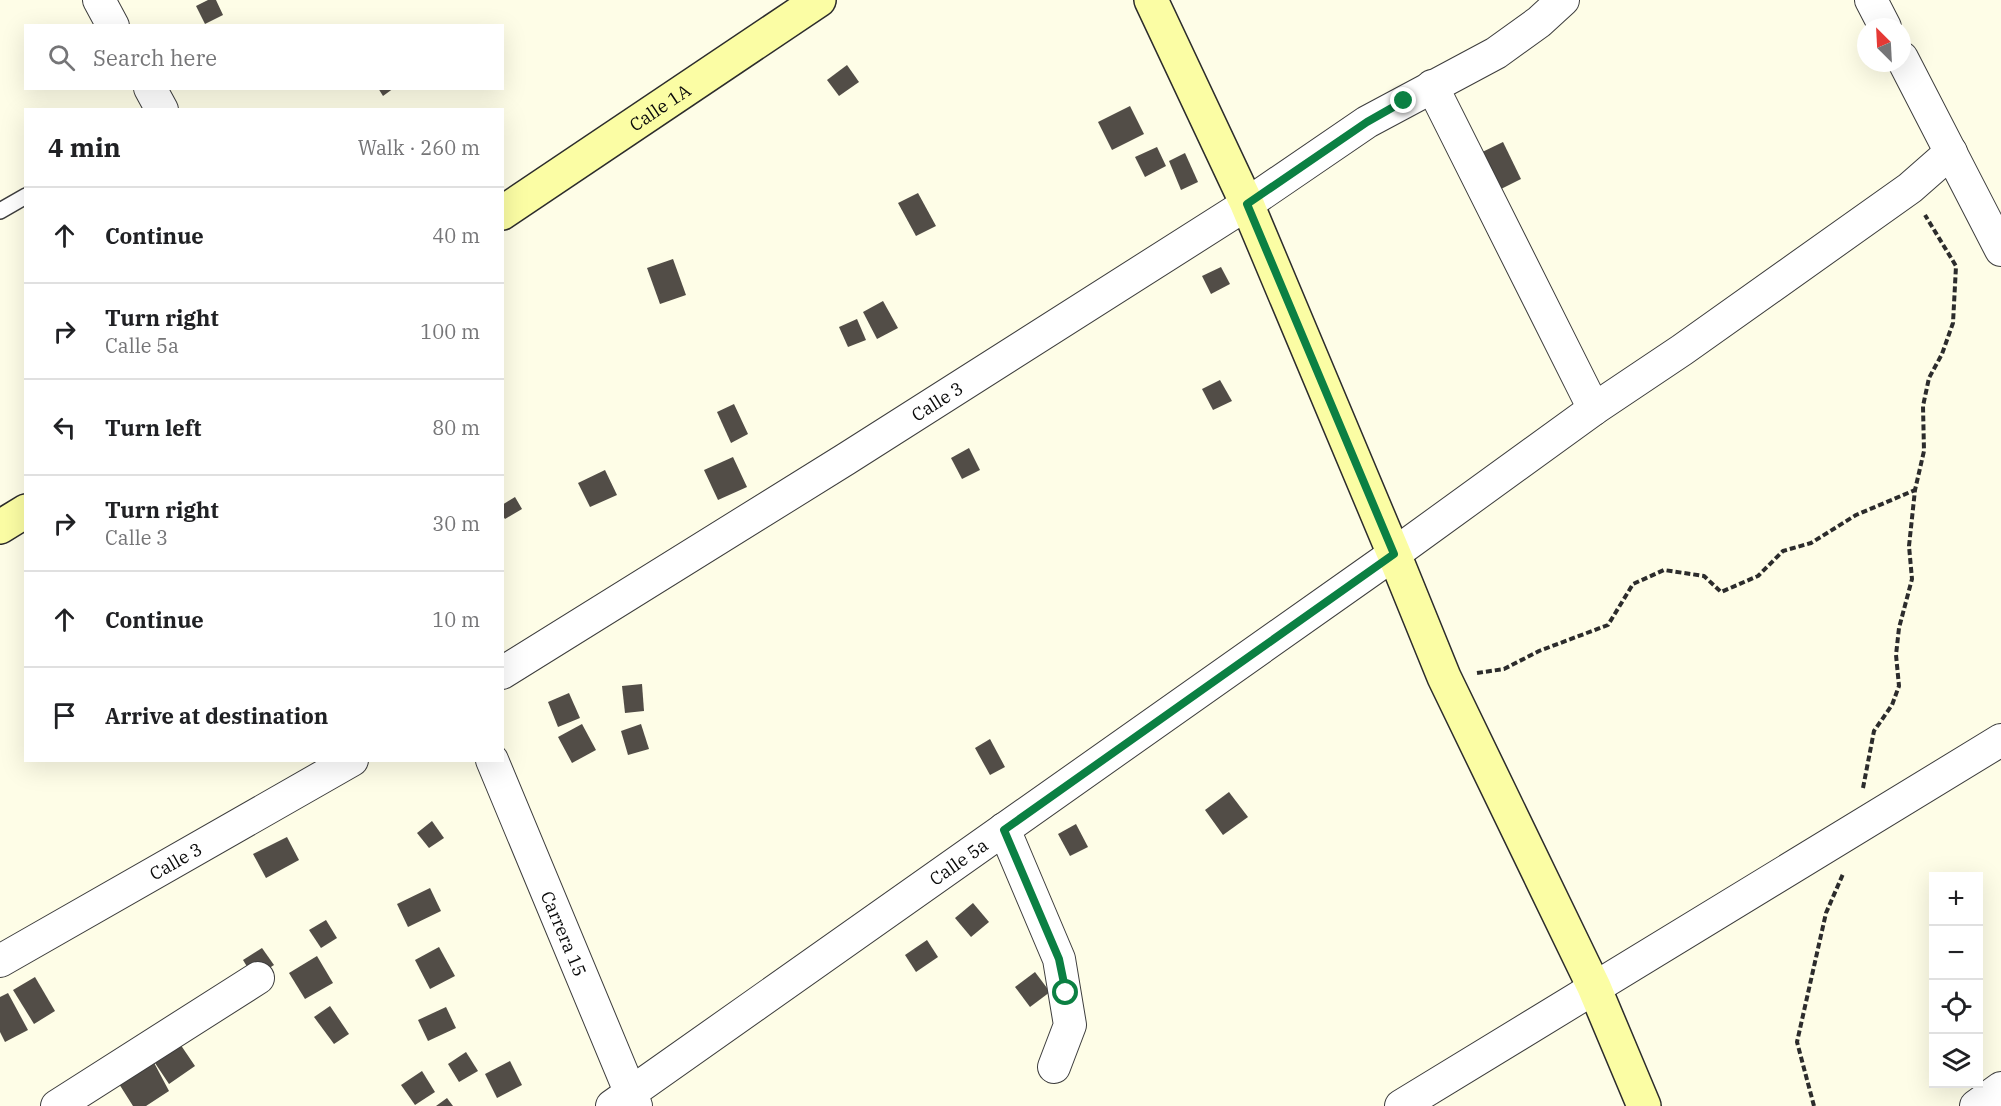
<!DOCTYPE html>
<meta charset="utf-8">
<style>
body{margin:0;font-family:"IBM Plex Serif",serif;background:#f6f6f6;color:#202124}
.controls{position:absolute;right:18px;bottom:18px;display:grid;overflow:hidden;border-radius:0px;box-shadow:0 6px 24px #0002}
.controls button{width:54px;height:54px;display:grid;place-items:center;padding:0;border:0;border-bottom:2px solid #e0e0e0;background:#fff;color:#202124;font:30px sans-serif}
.compass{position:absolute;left:1857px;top:18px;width:54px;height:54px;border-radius:50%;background:#fff;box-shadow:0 6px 24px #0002;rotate:336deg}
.stop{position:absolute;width:18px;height:18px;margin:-14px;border:4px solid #0b8043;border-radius:50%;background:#fff}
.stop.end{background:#0b8043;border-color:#fff;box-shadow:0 2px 6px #0008}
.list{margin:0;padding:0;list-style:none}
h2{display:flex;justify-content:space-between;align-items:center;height:78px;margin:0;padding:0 24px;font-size:26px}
h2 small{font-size:20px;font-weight:400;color:#757577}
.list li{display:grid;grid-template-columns:39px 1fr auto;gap:18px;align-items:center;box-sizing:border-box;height:96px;padding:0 24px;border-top:2px solid #e0e0e0}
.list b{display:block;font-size:22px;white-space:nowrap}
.list p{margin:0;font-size:20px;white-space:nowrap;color:#757577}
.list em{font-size:20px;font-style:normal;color:#757577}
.icon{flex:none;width:33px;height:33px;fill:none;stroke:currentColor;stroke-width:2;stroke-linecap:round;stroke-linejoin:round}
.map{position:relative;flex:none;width:2001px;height:1106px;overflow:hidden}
.search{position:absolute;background:#fff;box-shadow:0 6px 24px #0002;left:24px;top:24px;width:480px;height:66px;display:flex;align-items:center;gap:15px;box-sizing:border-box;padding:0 21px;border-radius:0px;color:#757577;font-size:22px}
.panel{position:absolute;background:#fff;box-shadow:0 6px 24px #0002;left:24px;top:108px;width:480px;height:654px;border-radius:0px}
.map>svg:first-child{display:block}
.building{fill:#524d47}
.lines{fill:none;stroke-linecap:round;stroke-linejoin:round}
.lane-casing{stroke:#3d3d3d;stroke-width:18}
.street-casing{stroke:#3d3d3d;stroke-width:34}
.secondary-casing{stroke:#2c2c2c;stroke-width:36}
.path{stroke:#2c2c2c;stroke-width:4;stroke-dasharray:6 3;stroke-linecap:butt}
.lane{stroke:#fff;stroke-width:15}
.street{stroke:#fff;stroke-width:32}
.secondary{stroke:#fbfda4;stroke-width:33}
.route{stroke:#0b8043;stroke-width:8}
.labels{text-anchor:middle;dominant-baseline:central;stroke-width:6;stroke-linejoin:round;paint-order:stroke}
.street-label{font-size:18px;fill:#0a0a0a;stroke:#fff}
</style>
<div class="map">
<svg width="2001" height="1106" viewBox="0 0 2001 1106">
<rect width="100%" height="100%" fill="#fefde7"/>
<g class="building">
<path d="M208,0H216L223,15L205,24L196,6Z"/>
<path d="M847,65L859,82L839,96L827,80Z"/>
<path d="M378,88H394L383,96Z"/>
<path d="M1130,106L1144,134L1112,150L1098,122Z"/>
<path d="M1503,142L1521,179L1493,193L1474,156Z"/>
<path d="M1157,147L1166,166L1145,177L1135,157Z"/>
<path d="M1185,153L1198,182L1181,190L1169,161Z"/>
<path d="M918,193L936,226L916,236L898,203Z"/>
<path d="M673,259L686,295L660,304L647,268Z"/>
<path d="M1221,267L1230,284L1211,294L1202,276Z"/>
<path d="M883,301L898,328L877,339L863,312Z"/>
<path d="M857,319L866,340L848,347L839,327Z"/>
<path d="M1220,380L1232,401L1213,410L1202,389Z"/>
<path d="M734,404L748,434L731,443L717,412Z"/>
<path d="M969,448L980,470L962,479L951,458Z"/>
<path d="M733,457L747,487L718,500L704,470Z"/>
<path d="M605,470L617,495L590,507L578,483Z"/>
<path d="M515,497L522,509L505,519L502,515V505Z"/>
<path d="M642,684L644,711L625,713L622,686Z"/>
<path d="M569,693L580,718L558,727L548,702Z"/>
<path d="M582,724L596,750L572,763L558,737Z"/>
<path d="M641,724L649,749L628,755L621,731Z"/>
<path d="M990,739L1005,767L990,775L975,748Z"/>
<path d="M1229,792L1248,817L1223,835L1205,810Z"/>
<path d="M432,821L444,838L429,848L417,833Z"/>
<path d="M1076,824L1088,847L1070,856L1058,834Z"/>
<path d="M287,837L299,860L266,878L253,854Z"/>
<path d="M430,888L441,911L408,927L397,904Z"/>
<path d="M973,903L989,922L971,937L955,918Z"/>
<path d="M326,920L337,938L321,948L309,930Z"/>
<path d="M927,940L938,957L916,972L905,955Z"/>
<path d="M439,947L455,976L430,989L415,960Z"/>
<path d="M262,948L274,965L254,978L243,960Z"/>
<path d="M317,956L333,983L305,999L289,973Z"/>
<path d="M1035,972L1050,992L1030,1007L1015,987Z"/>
<path d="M35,977L55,1011L34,1024L13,990Z"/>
<path d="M8,993L28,1030L5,1042L0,1032V997Z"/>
<path d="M330,1006L349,1034L334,1044L314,1017Z"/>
<path d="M446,1007L456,1028L428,1041L418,1020Z"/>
<path d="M176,1038L195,1066L169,1084L151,1057L169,1091L146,1106H133L114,1076Z"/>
<path d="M466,1052L478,1071L459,1082L448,1064Z"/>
<path d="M510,1061L522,1085L497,1098L485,1074Z"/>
<path d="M422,1071L435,1092L415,1105L401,1085Z"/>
<path d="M447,1098L453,1106H436Z"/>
</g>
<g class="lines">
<defs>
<path id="lane" d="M0,211L26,196"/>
<g id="street">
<path d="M99,0L113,26"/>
<path d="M1871,0L1885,27"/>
<path d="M1902,58L2001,250"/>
<path d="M1432,86L1594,409"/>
<path d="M150,88L162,110"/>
<path id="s1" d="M502,673L846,459L1247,204L1367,122L1496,53L1539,22L1563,0"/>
<path id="s2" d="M492,760L636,1106"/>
<path d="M1004,829L1059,959L1070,1025L1054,1067"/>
<path id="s3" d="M0,961L352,760"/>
<path d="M57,1106L258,978"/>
<path id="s4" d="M612,1106L1394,554L1594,409L1682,350L1910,188L1951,152"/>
<path d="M1401,1106L2001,740"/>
<path d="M1976,1106L2001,1088"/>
</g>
<g id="secondary">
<path d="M1151,0L1247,204L1394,554L1444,677L1594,987L1644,1106"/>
<path id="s5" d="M502,213L819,0"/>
<path d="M0,527L26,511"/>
</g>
</defs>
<use href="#lane" class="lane-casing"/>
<use href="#street" class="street-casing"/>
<use href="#secondary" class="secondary-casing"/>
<g class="path">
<path d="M1477,673L1504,669L1539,651L1608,625L1633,584L1664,570L1704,576L1721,592L1758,576L1783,551L1811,543L1856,515L1915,490"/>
<path d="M1863,788L1874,731L1892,705L1899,686L1896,655L1899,628L1912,579L1909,546L1915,490L1924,451L1923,406L1929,378L1942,354L1953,323L1956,266L1925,215"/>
<path d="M1814,1106L1797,1042L1826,913L1843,874"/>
</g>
<use href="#lane" class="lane"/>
<use href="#street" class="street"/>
<use href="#secondary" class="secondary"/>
</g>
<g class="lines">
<path class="route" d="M1066,993L1059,959L1004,830L1394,554L1247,204L1367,122L1404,101"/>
</g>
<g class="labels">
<g class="street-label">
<text stroke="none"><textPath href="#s5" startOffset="190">Calle 1A</textPath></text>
<text stroke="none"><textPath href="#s1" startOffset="513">Calle 3</textPath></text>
<text stroke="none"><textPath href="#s3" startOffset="202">Calle 3</textPath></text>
<text stroke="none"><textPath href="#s4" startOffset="424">Calle 5a</textPath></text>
<text stroke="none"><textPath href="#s2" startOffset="188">Carrera 15</textPath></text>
</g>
</g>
</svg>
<div class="controls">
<button>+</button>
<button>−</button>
<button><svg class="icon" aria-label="locate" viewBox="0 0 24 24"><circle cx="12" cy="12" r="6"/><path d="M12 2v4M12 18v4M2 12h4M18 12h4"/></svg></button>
<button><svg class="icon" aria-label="layers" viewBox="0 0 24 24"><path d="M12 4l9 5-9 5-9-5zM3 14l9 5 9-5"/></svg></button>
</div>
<svg class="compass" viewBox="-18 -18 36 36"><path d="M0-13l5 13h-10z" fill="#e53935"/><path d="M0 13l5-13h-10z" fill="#757577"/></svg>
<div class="stop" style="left:1066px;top:993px"></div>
<div class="stop end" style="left:1404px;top:101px"></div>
<div class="search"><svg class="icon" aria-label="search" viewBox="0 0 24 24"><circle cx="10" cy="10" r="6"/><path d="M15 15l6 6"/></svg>Search here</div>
<section class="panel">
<h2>4 min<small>Walk · 260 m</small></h2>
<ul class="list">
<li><svg class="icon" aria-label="ahead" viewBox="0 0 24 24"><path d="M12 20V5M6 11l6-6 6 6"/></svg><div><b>Continue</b></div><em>40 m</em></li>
<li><svg class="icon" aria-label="right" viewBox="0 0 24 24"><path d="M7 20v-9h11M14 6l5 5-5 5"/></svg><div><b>Turn right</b><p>Calle 5a</p></div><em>100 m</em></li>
<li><svg class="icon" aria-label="left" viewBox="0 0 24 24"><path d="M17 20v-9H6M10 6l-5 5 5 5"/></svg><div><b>Turn left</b></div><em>80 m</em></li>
<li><svg class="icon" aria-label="right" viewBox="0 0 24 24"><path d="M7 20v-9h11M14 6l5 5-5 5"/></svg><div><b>Turn right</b><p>Calle 3</p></div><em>30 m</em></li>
<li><svg class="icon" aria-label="ahead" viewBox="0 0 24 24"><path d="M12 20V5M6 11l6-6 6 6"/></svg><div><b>Continue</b></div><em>10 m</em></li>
<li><svg class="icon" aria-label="arrive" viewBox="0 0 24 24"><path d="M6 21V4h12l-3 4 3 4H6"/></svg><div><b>Arrive at destination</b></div></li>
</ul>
</section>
</div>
